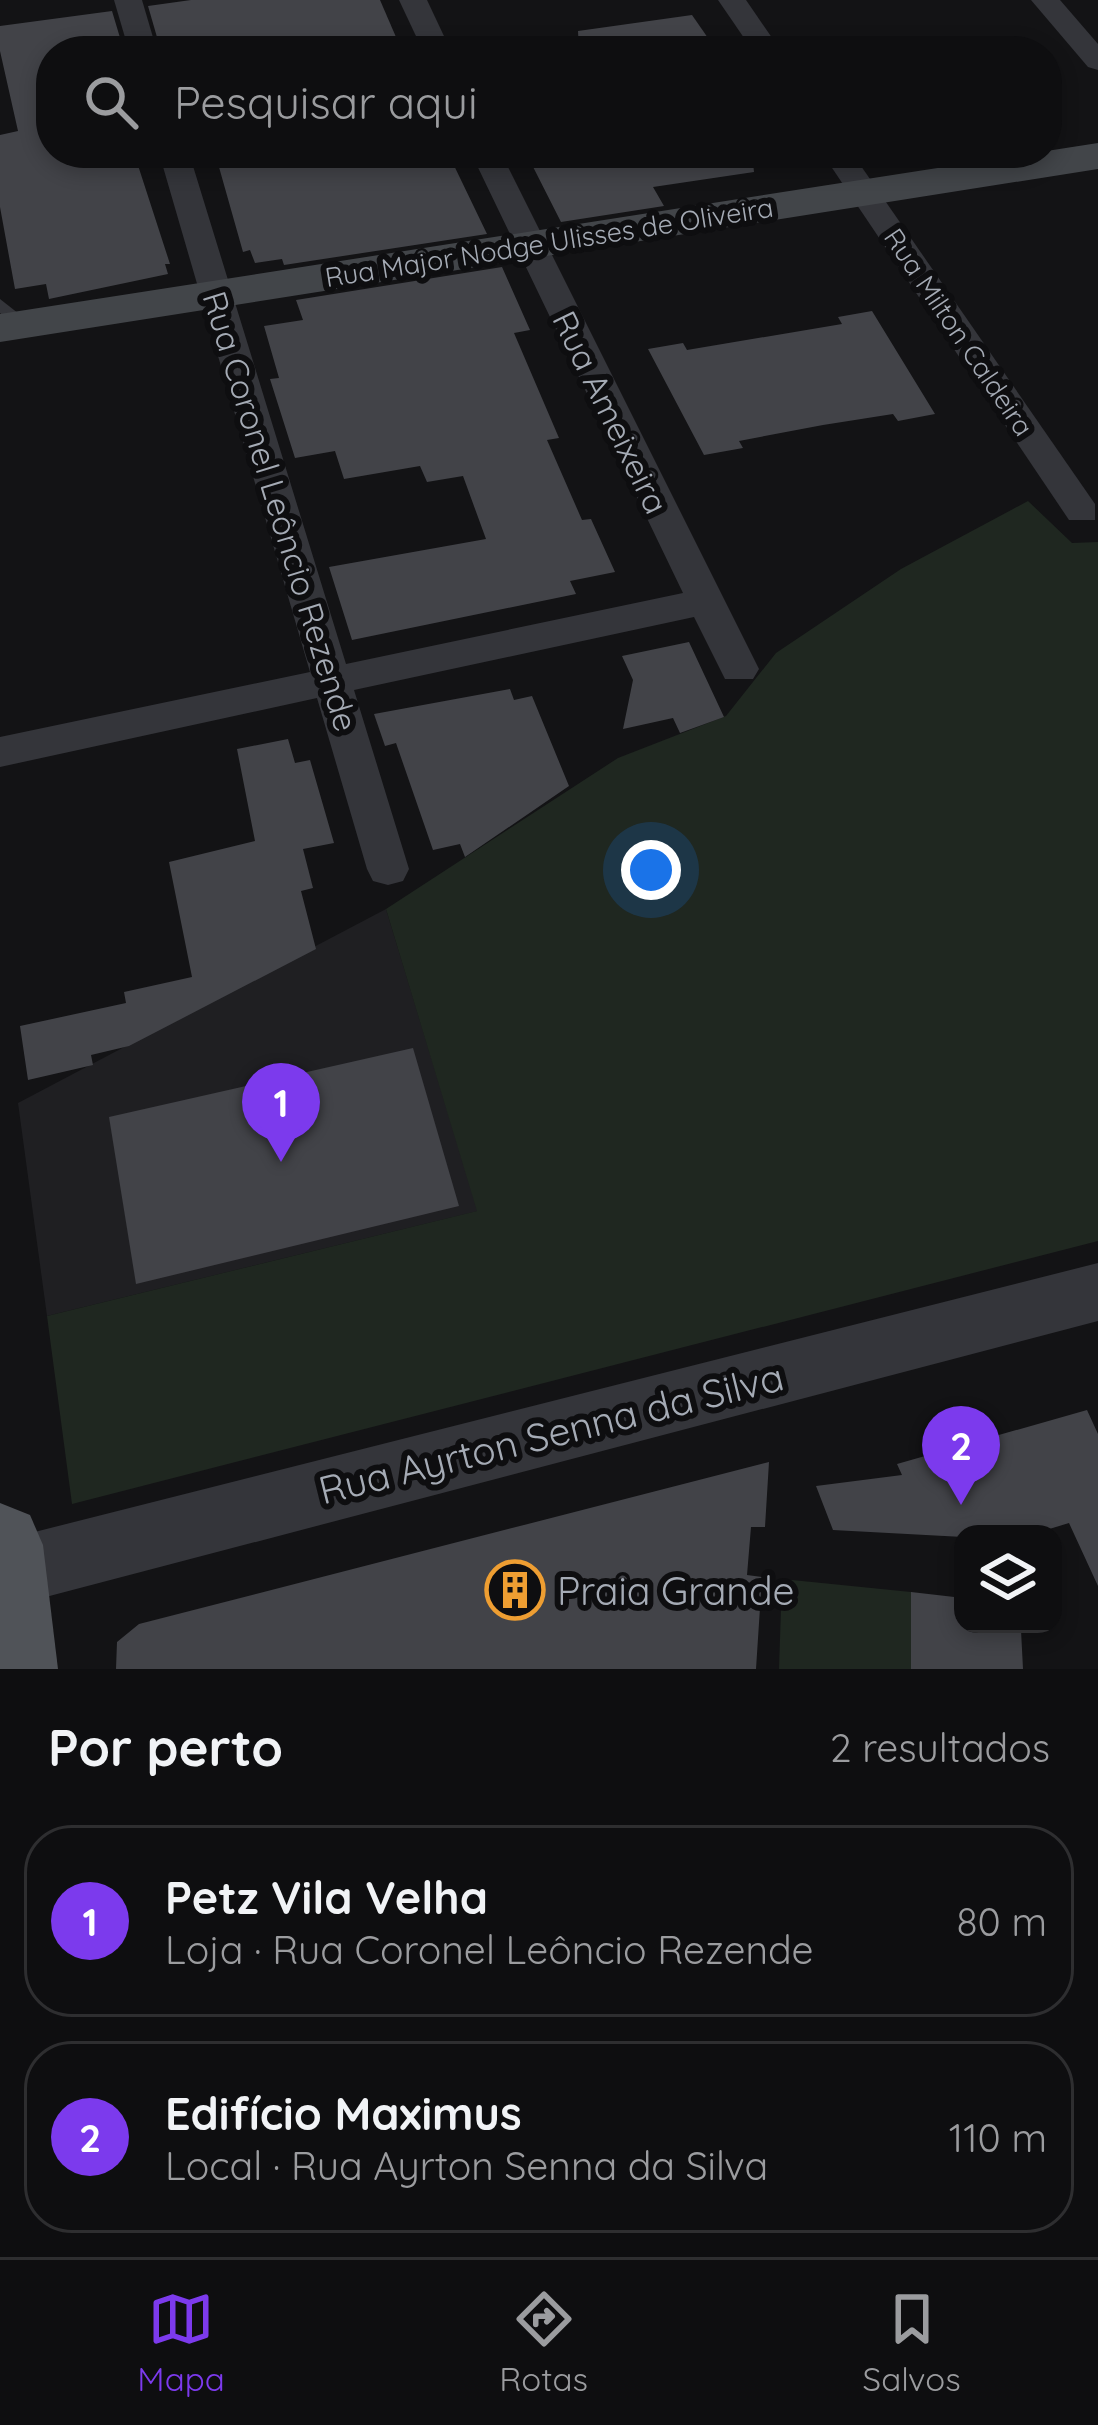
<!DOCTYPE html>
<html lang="pt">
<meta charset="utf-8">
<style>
body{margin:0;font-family:Quicksand,sans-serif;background:#1c1c1e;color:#f1f3f6}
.controls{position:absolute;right:36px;bottom:36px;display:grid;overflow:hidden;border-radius:24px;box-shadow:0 6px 18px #0003}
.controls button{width:108px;height:108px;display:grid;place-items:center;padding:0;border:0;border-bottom:3px solid #2e2e30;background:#0e0e10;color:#f1f3f6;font:60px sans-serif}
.you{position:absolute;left:651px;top:870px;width:42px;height:42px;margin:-30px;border:9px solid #fff;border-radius:50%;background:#1a73e8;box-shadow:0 0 0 18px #1a73e833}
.badge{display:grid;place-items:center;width:78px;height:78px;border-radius:50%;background:#7c3aed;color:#fff;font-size:39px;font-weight:700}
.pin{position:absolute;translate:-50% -99px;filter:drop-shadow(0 3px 6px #0008)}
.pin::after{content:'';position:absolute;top:63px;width:42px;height:36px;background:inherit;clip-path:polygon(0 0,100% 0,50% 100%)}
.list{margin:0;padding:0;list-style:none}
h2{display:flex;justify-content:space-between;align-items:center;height:156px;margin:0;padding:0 48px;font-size:51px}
h2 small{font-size:39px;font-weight:400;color:#9b9c9f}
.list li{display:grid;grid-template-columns:78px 1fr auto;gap:36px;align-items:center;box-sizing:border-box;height:192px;margin:0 24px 24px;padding:0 24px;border:3px solid #2e2e30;border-radius:48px}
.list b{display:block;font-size:45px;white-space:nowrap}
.list p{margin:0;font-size:39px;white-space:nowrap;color:#9b9c9f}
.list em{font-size:39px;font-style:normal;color:#9b9c9f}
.icon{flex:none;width:66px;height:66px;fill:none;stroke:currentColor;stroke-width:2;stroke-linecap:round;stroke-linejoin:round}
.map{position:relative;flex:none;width:1098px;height:1669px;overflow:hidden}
.search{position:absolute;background:#0e0e10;box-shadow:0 6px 18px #0003;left:36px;right:36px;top:36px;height:132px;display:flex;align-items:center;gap:30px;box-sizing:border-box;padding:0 42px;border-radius:48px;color:#9b9c9f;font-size:45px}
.sheet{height:588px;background:#0e0e10}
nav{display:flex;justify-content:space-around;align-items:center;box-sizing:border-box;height:168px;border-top:3px solid #2e2e30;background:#0e0e10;font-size:33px;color:#9b9c9f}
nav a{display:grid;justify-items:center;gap:6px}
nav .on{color:#7c3aed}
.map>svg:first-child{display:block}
.built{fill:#1f1f22}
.green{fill:#1f2720}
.building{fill:#424348}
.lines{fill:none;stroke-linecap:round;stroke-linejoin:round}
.service{fill:#34353a;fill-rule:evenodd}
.minor{fill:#34353a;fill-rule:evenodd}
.tertiary{fill:#34353a;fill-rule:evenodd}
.secondary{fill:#424549;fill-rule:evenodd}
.primary{fill:#505358;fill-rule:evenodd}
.labels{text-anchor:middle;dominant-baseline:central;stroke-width:12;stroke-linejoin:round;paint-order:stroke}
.far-street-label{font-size:27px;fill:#a5abb5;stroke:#0e0e10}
.street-label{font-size:33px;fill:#a5abb5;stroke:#0e0e10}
.near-street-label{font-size:39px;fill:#a5abb5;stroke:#0e0e10}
.near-poi-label{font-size:39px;fill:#a5abb5;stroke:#0e0e10;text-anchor:start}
</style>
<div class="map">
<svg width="1098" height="1669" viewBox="0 0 1098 1669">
<rect width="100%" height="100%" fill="#131315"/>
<path class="built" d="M386,909L478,1211L47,1316L18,1103Z"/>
<g class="green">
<path d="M1028,501L1072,543L1098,542V1241L72,1504L47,1316L477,1211L386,909L618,758L726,716L776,653L901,569Z"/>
<path d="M782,1579L911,1592V1669H779Z"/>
</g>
<g class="building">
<path d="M191,0H380L402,51H161L148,6Z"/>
<path d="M112,11L124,51H51V153H134L170,264H165L168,274L49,299L46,284L15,289L0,207V135L18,131L0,51V26Z"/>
<path d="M692,15L717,51H579L578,31Z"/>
<path d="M215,153H448L487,234L284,265L282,259L255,263L250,250L243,252Z"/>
<path d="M526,153H752L754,172L653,187L664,206L561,222Z"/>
<path d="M502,267L530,330L514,333L559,438L547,440L582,520L591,519L615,572L570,581L576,594L352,640L329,567L486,539L463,476L427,482L420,466L344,479L335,451L295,458L270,379L279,378L264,326L303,320L296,300Z"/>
<path d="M872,311L935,414L898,421L893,414L823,425L739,441L743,448L704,455L648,349L683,343L687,350L842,324L838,317Z"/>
<path d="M689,642L724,717L680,733L673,718L623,729L633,680L622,656Z"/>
<path d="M510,689L514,700L532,696L569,786L465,857L460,844L433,850L396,743L385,746L374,714Z"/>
<path d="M288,739L295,763L310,760L334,843L303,849L313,888L301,891L316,949L129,1046L91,1055L93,1065L28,1080L20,1026L126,1003L124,992L192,977L169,862L255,841L237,749Z"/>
<path d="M413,1048L459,1206L136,1284L109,1117Z"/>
<path d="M1087,1410L1098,1434V1586L1069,1523L1033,1534L963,1537L833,1530L816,1486L902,1475L897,1464Z"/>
<path d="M769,1462L765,1527H751L747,1575L762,1577L756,1669H116L117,1642L139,1624Z"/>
<path d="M911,1592L963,1598V1624L1021,1630L1023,1669H911Z"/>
</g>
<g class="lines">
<path class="service" d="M0,299L28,321V327H16L0,313Z"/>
<g class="minor">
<path d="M114,0H142L157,51H129Z"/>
<path d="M399,0H427L451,51H423Z"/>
<path d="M718,0H746L781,51H753Z"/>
<path d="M1031,0H1060L1098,44V70L1088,67Z"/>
<path d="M159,153H189L346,664L683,593L471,153H501L759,669L753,679H725L694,617L354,690L409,869L403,881L388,885L373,881L367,869L317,698L0,767V737L310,672Z"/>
<path d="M822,153H852L1095,504V520H1069Z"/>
</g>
<path class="tertiary" d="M1098,1263V1321L0,1609L3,1540Z"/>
<path class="secondary" d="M1098,143V169L0,342V314Z"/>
<path class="primary" d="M0,1503L30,1515L43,1545L58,1669H0Z"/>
</g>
<defs>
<symbol id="building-ring" viewBox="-11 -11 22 22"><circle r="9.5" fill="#0e0e10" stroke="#ee9e32" stroke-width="1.5"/><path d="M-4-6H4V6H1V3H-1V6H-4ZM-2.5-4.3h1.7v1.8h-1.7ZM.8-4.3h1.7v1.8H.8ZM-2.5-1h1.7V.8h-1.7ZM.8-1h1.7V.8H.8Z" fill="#ee9e32"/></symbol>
</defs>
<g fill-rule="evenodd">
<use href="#building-ring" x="482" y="1557" width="66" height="66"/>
</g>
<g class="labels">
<g class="far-street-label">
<text transform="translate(549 242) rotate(-9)">Rua Major Nodge Ulisses de Oliveira</text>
<text transform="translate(959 332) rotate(56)">Rua Milton Caldeira</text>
</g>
<g class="street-label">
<text transform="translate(611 412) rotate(64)">Rua Ameixeira</text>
<text transform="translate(281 511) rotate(73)">Rua Coronel Leôncio Rezende</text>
</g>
<g class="near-street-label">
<text transform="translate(551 1433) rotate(-14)">Rua Ayrton Senna da Silva</text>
</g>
<g class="near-poi-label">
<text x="557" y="1590">Praia Grande</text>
</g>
</g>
</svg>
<div class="controls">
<button><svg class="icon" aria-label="layers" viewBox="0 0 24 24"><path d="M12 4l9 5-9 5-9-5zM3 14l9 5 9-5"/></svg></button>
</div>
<div class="you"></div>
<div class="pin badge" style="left:281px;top:1162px">1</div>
<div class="pin badge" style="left:961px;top:1505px">2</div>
<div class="search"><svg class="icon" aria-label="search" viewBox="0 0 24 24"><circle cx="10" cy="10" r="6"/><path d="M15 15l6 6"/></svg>Pesquisar aqui</div>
</div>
<section class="sheet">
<h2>Por perto<small>2 resultados</small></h2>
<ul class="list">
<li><span class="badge">1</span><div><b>Petz Vila Velha</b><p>Loja · Rua Coronel Leôncio Rezende</p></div><em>80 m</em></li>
<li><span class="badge">2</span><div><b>Edifício Maximus</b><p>Local · Rua Ayrton Senna da Silva</p></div><em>110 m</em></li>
</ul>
</section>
<nav>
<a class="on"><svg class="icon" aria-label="map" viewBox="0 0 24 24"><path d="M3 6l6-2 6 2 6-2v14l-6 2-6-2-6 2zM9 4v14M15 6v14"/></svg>Mapa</a>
<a><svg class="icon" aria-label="directions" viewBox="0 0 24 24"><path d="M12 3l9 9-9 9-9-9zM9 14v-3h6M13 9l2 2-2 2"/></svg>Rotas</a>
<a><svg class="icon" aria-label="saved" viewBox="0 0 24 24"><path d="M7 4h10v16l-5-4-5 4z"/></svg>Salvos</a>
</nav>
